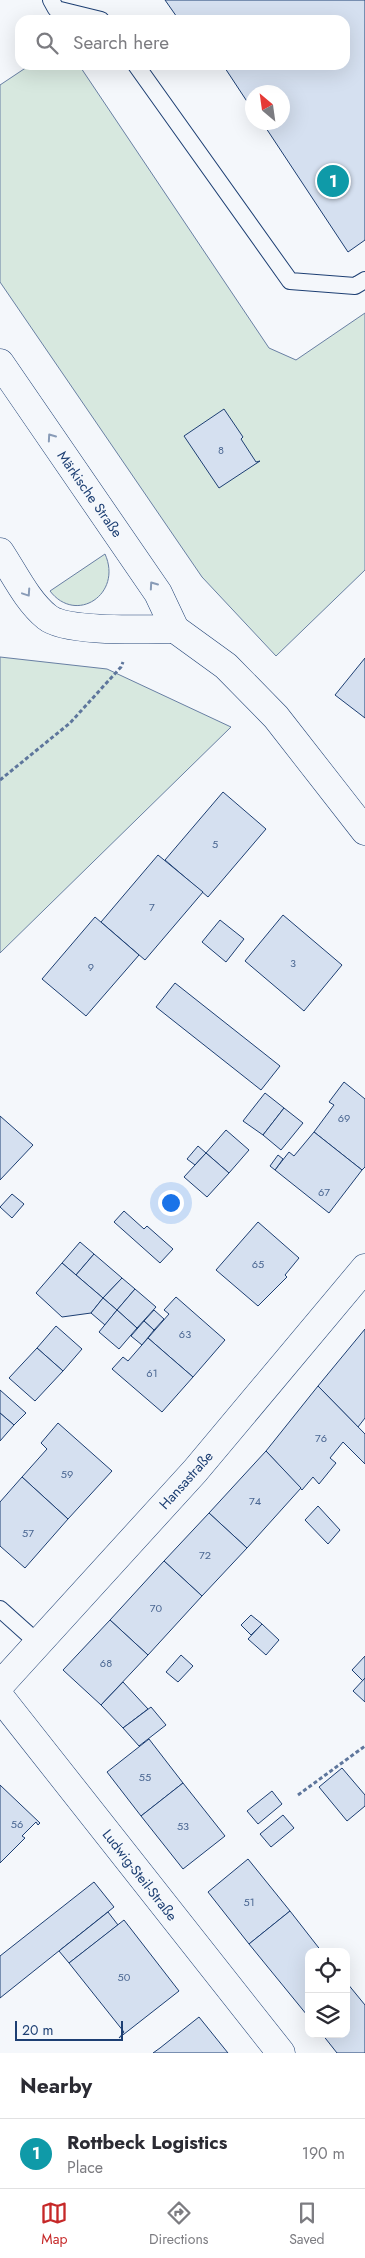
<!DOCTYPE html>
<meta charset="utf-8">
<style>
body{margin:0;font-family:Jost,sans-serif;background:#f7f7f7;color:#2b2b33}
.controls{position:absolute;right:15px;bottom:15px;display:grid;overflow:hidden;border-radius:10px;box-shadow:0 5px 20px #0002}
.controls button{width:45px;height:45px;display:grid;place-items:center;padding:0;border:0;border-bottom:1px solid #e1e1e2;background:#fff;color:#2b2b33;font:25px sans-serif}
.compass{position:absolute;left:245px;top:85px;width:45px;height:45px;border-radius:50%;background:#fff;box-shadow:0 5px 20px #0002;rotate:331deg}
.scale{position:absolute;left:15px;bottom:12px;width:108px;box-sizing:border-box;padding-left:5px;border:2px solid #1d3f73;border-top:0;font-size:14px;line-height:18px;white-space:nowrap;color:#1d3f73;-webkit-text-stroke:4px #f4f7fb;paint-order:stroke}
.you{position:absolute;left:170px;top:1202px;width:18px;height:18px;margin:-12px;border:4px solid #fff;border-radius:50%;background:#1a73e8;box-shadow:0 0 0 8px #1a73e833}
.badge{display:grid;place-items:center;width:32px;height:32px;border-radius:50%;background:#c62828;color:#fff;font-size:16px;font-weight:700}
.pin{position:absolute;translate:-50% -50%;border:2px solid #fff;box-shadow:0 1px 5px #0006}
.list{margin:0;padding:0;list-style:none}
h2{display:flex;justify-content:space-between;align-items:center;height:65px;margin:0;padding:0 20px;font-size:21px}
h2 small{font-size:16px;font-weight:400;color:#7c7c81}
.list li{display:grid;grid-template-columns:32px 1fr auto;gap:15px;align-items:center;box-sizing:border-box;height:70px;padding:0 20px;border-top:1px solid #e1e1e2}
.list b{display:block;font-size:19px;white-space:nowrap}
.list p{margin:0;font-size:16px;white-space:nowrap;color:#7c7c81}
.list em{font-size:16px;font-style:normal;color:#7c7c81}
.icon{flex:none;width:28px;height:28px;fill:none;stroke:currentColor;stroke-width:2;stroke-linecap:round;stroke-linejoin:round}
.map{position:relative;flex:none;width:365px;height:2053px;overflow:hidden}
.search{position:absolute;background:#fff;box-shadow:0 5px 20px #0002;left:15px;right:15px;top:15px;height:55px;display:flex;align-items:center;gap:12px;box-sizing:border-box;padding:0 18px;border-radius:15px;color:#7c7c81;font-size:19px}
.sheet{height:135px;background:#fff}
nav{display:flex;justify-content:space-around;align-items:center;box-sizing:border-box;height:70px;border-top:1px solid #e1e1e2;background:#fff;font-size:14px;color:#7c7c81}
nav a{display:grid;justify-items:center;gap:2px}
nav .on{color:#c62828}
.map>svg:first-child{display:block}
.green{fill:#d7e8df;stroke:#687fa3}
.building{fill:#d5e0f0;stroke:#1d3f73}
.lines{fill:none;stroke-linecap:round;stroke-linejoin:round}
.lane-casing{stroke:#1d3f73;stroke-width:18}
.street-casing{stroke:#1d3f73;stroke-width:29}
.secondary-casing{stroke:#1d3f73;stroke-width:29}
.path{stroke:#5e769c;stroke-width:3;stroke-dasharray:4 2.5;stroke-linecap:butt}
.lane{stroke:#f4f7fb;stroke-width:16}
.street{stroke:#f4f7fb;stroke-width:28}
.secondary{stroke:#f4f7fb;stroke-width:28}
.oneway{stroke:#889bb7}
.labels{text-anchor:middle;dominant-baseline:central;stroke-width:4;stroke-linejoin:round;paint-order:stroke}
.number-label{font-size:11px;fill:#4b6792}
.street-label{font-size:14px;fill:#1d3f73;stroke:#f4f7fb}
</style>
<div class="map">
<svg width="365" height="2053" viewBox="0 0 365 2053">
<rect width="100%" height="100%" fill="#f4f7fb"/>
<g class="green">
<path d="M30,65H79L269,348L296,360L365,313V570L276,656L202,577L0,282V85Z"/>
<path d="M105,554C123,594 76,625 50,591Z"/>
<path d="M0,657L107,669L231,727L0,953Z"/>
</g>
<g class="building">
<path d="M165,0H365V240L348,252L262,122H282V92H252V109L223,65H345V20H179Z"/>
<path d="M224,409L243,437L241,439L256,462L260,461L219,488L184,436Z"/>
<path d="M365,658V718L335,695Z"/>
<path d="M223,792L266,829L208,897L165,860Z"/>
<path d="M158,855L203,892L145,960L101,922Z"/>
<path d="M283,915L342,965L304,1011L245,961Z"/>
<path d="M95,917L139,955L86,1016L42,979Z"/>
<path d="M220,920L244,939L226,962L202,942Z"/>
<path d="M175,983L280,1066L261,1090L156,1007Z"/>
<path d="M344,1082L365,1099V1167L362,1170L314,1132L334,1105L329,1102Z"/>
<path d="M265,1093L284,1108L263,1135L243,1121Z"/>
<path d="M284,1108L303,1123L281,1150L263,1135Z"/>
<path d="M0,1116L33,1145L0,1180Z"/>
<path d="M226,1130L249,1150L229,1173L206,1153Z"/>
<path d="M314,1132L362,1170L329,1213L275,1170L289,1152L294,1156Z"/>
<path d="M198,1146L206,1153L195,1165L187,1159Z"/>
<path d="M206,1153L229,1173L207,1197L184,1177Z"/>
<path d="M278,1155L283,1159L275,1170L270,1166Z"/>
<path d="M12,1194L24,1204L12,1218L0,1207Z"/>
<path d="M124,1211L144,1229L147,1226L173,1249L160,1263L114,1222Z"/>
<path d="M258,1222L299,1258L285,1275L287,1277L258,1306L216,1270Z"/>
<path d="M80,1242L94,1254L76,1275L62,1263Z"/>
<path d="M94,1254L122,1278L103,1298L76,1275Z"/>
<path d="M62,1263L103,1298L91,1313L62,1317L36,1293Z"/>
<path d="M122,1278L135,1289L117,1310L103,1298Z"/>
<path d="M135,1289L156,1307L137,1328L117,1310Z"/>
<path d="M176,1297L225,1340L193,1377L148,1338L169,1314L164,1310Z"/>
<path d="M103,1298L117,1310L105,1325L91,1313Z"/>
<path d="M117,1310L137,1328L119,1349L99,1332Z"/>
<path d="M154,1310L164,1319L154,1330L144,1321Z"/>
<path d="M144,1321L154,1330L142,1345L131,1336Z"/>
<path d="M56,1326L82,1349L63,1371L37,1348Z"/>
<path d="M365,1329V1418L358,1427L318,1386Z"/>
<path d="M148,1338L193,1377L162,1412L112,1369L123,1357L128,1361Z"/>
<path d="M37,1348L63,1371L35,1401L9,1378Z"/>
<path d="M318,1386L365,1434V1464L343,1442L330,1458L336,1463L319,1484L313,1477L302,1490L266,1451Z"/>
<path d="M0,1390L26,1413L14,1425L0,1413Z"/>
<path d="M0,1413L14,1425L0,1441Z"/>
<path d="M58,1423L112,1471L68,1519L22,1477L47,1449L41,1443Z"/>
<path d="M266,1451L301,1488L247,1548L209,1513Z"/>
<path d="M22,1477L68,1519L25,1568L0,1546V1502Z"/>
<path d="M318,1506L340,1530L328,1544L305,1520Z"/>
<path d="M209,1513L247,1548L202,1596L164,1561Z"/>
<path d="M164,1561L202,1596L148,1655L110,1620Z"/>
<path d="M251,1615L262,1624L251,1635L241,1625Z"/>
<path d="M110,1620L148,1655L101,1705L63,1670Z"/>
<path d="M262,1624L279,1640L266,1655L248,1639Z"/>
<path d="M181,1655L193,1666L178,1682L166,1672Z"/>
<path d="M365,1656V1678L363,1681L352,1670Z"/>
<path d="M365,1678V1702L353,1691Z"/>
<path d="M123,1682L148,1709L123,1728L101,1705Z"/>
<path d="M151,1707L166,1725L139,1746L123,1728Z"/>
<path d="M149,1739L183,1783L141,1816L107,1772Z"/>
<path d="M342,1768L365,1795V1806L347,1821L319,1787Z"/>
<path d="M183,1783L225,1836L183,1869L141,1816Z"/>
<path d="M0,1785L40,1823L38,1825L36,1822L22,1836L25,1838L0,1863Z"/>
<path d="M272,1791L282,1804L258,1824L247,1811Z"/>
<path d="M283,1815L294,1828L271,1847L260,1834Z"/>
<path d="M248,1859L290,1911L249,1944L208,1892Z"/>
<path d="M94,1882L114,1907L0,1998V1956Z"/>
<path d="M290,1911L322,1952H309V2014L307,2015L249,1944Z"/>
<path d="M108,1912L118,1925L69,1963L59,1951Z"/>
<path d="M124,1920L179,1991L119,2038L124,2032L69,1963Z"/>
<path d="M347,1983L365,2005V2053H337L322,2034H346Z"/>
<path d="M199,2017L228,2053H153L160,2048Z"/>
</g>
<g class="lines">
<defs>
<g id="lane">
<path d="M51,0L56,9L101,20"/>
<path d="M136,65L290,281L355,286L365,280"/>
<path d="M0,1609L38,1643"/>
</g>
<g id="street">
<path d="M0,363L158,593L175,629L226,666L276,717L365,831"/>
<path d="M0,552C14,573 27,601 47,617C66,633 149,629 175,629"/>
<path d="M0,1697L281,2053"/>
</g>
<path id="secondary" d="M0,1685L195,1471L365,1268"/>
</defs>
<use href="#lane" class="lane-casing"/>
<use href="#street" class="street-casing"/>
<use href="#secondary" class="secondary-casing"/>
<g class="path">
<path d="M0,780L70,723L121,667L123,662"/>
<path d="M298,1795L365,1746"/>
</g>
<use href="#lane" class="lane"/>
<use href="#street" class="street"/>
<use href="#secondary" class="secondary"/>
</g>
<defs><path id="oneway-chevron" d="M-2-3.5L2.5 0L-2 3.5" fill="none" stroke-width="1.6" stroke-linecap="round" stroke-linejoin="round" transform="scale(1.25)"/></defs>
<g class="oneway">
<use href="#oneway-chevron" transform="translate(51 437) rotate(-125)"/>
<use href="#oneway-chevron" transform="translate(153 585) rotate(-125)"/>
<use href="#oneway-chevron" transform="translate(27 593) rotate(56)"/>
</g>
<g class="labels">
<g class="number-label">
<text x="221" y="450">8</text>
<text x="215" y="844">5</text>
<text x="152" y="907">7</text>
<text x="293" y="963">3</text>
<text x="91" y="967">9</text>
<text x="344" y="1118">69</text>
<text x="324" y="1192">67</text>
<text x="258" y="1264">65</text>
<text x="185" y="1334">63</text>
<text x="152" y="1373">61</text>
<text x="321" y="1438">76</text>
<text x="67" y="1474">59</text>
<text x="255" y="1501">74</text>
<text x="28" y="1533">57</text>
<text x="205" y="1555">72</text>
<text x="156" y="1608">70</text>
<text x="106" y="1663">68</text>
<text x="145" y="1777">55</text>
<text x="17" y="1824">56</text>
<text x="183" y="1826">53</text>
<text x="249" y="1902">51</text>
<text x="124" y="1977">50</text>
</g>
<g class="street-label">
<text transform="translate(90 494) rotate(55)">Märkische Straße</text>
<text transform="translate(186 1480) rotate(-48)">Hansastraße</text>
<text transform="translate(140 1875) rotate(52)">Ludwig-Steil-Straße</text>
</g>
</g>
</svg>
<div class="controls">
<button><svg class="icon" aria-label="locate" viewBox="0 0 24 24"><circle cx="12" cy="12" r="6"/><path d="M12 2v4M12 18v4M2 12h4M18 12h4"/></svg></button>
<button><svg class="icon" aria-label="layers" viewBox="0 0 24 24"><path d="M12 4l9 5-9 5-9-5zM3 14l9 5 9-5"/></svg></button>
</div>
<svg class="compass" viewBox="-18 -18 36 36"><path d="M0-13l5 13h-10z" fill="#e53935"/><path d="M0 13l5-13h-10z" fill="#7c7c81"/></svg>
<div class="scale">20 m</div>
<div class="you"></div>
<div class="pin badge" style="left:333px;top:181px;background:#0f9aa8">1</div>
<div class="search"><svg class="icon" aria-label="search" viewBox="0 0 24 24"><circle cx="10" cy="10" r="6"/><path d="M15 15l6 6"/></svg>Search here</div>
</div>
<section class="sheet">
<h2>Nearby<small></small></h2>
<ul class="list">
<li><span class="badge" style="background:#0f9aa8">1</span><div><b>Rottbeck Logistics</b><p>Place</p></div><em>190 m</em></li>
</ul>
</section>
<nav>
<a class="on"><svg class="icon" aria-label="map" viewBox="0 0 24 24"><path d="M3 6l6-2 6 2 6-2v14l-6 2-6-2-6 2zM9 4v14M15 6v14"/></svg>Map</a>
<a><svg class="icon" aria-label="directions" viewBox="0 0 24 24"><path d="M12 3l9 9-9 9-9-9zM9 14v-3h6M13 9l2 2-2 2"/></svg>Directions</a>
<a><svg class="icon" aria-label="saved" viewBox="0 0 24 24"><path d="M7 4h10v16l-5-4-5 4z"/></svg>Saved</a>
</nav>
